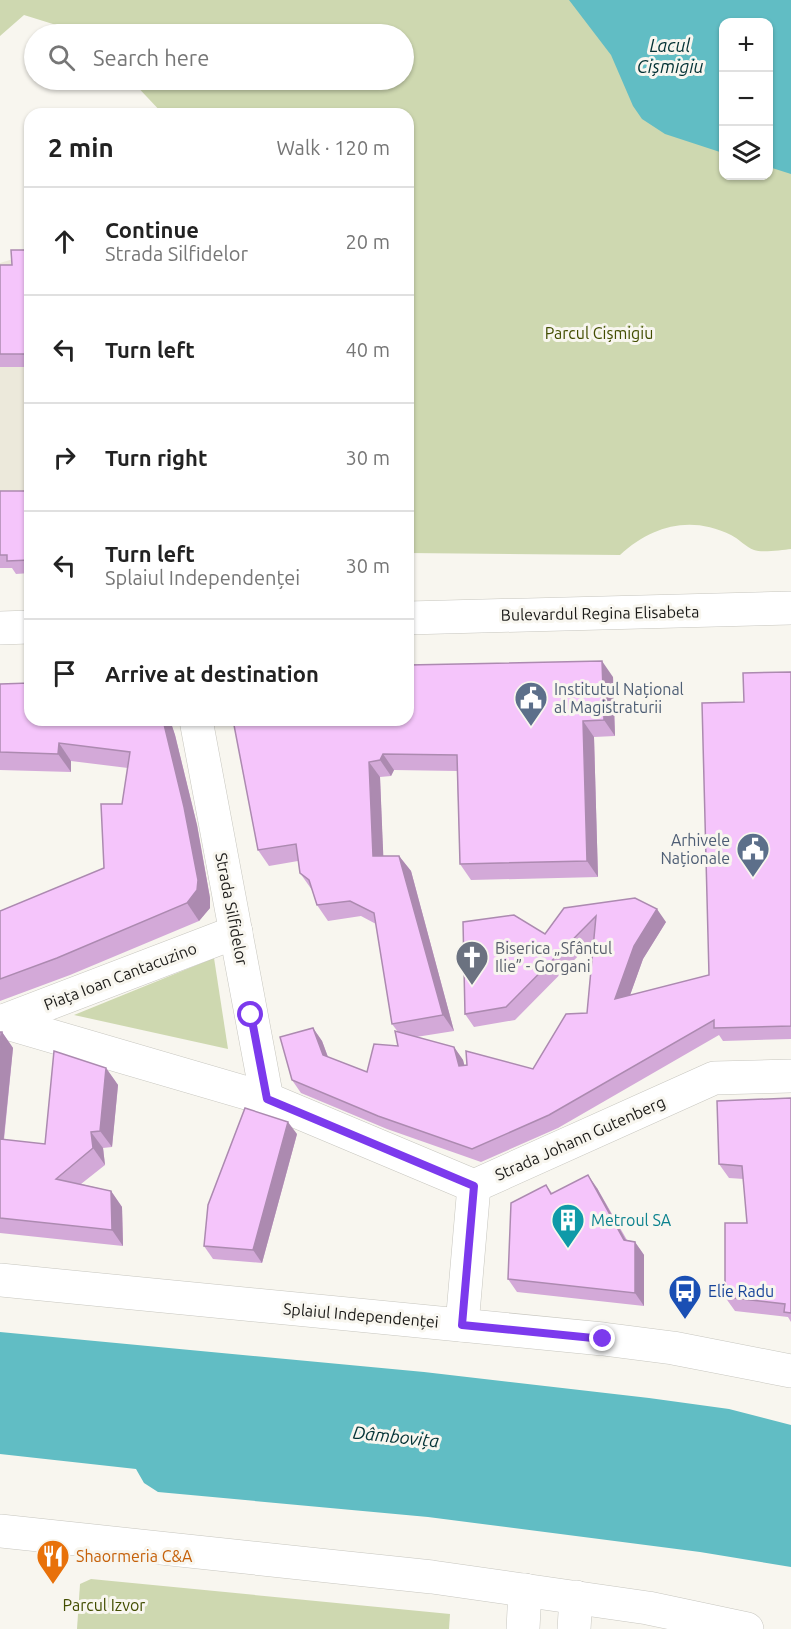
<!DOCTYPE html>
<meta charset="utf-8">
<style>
body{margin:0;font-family:Ubuntu,sans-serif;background:#f2f2f2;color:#222}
.controls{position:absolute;right:18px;top:18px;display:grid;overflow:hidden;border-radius:12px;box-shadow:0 2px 4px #0004}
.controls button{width:54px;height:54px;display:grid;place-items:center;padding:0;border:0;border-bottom:2px solid #e0e0e0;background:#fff;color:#222;font:30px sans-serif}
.stop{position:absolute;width:18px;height:18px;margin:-14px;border:4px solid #7c3aed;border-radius:50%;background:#fff}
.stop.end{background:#7c3aed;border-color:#fff;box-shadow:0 2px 6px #0008}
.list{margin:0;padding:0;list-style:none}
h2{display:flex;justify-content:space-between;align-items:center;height:78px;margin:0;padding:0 24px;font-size:26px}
h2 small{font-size:20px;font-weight:400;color:#767676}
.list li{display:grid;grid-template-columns:39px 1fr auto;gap:18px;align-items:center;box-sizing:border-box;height:108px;padding:0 24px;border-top:2px solid #e0e0e0}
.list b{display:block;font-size:22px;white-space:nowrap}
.list p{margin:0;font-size:20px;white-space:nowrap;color:#767676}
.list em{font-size:20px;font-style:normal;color:#767676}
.icon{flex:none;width:33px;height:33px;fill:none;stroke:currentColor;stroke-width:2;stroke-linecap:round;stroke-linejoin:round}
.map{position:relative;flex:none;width:791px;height:1629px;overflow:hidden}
.search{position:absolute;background:#fff;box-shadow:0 2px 4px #0004;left:24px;top:24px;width:390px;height:66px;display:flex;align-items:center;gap:15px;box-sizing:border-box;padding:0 21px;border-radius:33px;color:#767676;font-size:22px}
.panel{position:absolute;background:#fff;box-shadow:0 2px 4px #0004;left:24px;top:108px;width:390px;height:618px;border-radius:18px}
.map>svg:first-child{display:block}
.built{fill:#ece9db}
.green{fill:#ced8b0;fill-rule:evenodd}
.water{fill:#61bdc4}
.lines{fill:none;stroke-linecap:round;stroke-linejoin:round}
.minor-casing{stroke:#c7c6bf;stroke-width:34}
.major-casing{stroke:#c7c6bf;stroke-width:34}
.minor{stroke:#fff;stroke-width:33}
.major{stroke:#fff;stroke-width:33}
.wall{fill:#d3a9d8}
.shaded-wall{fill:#ac8ab0}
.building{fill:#f5c5fb;stroke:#ac8ab0;stroke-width:1.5}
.route{stroke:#7c3aed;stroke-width:8}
.labels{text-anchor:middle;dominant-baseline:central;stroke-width:6;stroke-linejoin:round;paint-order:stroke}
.park-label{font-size:16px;fill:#424d00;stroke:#f8f6ef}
.street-label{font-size:16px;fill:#1b1a18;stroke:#f8f6ef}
.service-label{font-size:16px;fill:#4e5e75;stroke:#f8f6ef;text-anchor:start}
.worship-label{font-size:16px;fill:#5b616d;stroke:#f8f6ef;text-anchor:start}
.culture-label{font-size:16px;fill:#0d838f;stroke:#f8f6ef;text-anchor:start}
.transit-label{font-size:16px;fill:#164399;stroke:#f8f6ef;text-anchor:start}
.food-label{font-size:16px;fill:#c56008;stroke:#f8f6ef;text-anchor:start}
.water-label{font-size:18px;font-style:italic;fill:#033235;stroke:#f8f6ef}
</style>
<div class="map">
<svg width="791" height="1629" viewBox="0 0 791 1629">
<rect width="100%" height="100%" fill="#f8f6ef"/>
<path class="built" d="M30,254V573L15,568H0V263Z"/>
<g class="green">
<path d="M0,0H791V549C782,550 761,553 754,550C746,547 739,539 731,535C690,515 652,526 620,555L408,553V114H163L131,80H404V34H85L24,15L0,36ZM724,22H768V176H724Z"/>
<path d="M214,958L228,1049L74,1015Z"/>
<path d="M91,1579L450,1614L449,1629H77L80,1584Z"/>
</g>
<g class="water">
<path d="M569,0H791V174L769,167L768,22H724L723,153L665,134L642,119L633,106L611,55Z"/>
<path d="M0,1332L424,1372L649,1398L729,1409L791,1425V1567L700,1552L428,1517L158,1492L144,1483L136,1469L0,1454Z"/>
</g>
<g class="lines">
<defs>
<g id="minor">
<path d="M196,720L267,1099"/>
<path d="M0,1021L267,1099L474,1186L714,1078L791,1076"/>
<path d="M3,1021L236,932"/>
<path d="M462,1325L474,1186"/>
</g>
<g id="major">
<path d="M408,618L791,608"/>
<path d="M0,628L30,627"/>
<path d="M0,1280L603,1339L673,1348L791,1371"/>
<path d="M0,1531L432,1577L648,1608L747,1629"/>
<path d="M523,1629L525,1590"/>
<path d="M574,1629L576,1597"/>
</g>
</defs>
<use href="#minor" class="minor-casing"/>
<use href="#major" class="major-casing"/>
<use href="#minor" class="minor"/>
<use href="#major" class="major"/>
</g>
<g class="wall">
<path d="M30,250V367H0V265H12Z"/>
<path d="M0,491H30V573L16,574L12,568H0Z"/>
<path d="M791,672V1039L723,1041L719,1035L558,1128L481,1162L387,1129L301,1093L292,1080L313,1028L322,1041L328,1057L367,1072L398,1046V1032L392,1024L376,924L361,916L328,921L317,905L312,890L300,873L298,861L269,866L258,850L233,720L613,677L615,736L594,737L598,877L471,880L460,864L457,771L394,770L391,776L380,777L383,856H399L411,871L454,1031L416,1037L454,1047L463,1060L464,1065L533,1069L587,1013L594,940L515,1020L474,1027L465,1014L545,934L564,908L666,922L643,959L630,995L709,975L744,702Z"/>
<path d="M0,684L30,720H170L175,735L197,825L210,898V908L199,921L70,975L0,1001V911L104,868L122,804L128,768L71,761V772L0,770Z"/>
<path d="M0,1032H2L13,1048L4,1140L45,1144L106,1068L118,1085L112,1147L103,1148L105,1165L81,1184L111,1191L122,1207L123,1246L0,1233Z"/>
<path d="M791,1098V1322L788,1317L735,1311L725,1297L747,1223L744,1179L729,1178L719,1164Z"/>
<path d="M297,1134L262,1263L213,1259L204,1246Z"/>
<path d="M546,1185L552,1193L597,1188L627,1240L635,1242L644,1255V1306L517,1292L508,1279Z"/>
</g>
<g class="shaded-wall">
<path d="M602,661L613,677L615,736L604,720Z"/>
<path d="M163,720H170L175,735L197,825L210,898V908L199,921L187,903Z"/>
<path d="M583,721L594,737L598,877L587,861Z"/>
<path d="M59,743L71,761V772L58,754Z"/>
<path d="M383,754L394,770L391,776L380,760Z"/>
<path d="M369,762L380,777L384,872L373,856Z"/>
<path d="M399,856L411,871L454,1031L443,1015Z"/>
<path d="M657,909L666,922L643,959L624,1012L615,999L634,946Z"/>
<path d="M313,1028L322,1041L332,1068L323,1055Z"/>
<path d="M2,1032L13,1048L2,1155L0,1152V1050Z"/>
<path d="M454,1047L463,1060L468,1079L459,1066Z"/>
<path d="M106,1068L118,1085L112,1147L100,1131Z"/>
<path d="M288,1122L297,1134L262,1263L253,1250Z"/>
<path d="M91,1132L103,1148L105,1165L93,1148Z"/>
<path d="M588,1175L597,1188L633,1253L624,1240Z"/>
<path d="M111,1191L122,1207L123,1246L112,1230Z"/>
<path d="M635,1242L644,1255V1306L635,1293Z"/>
</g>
<g class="building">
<path d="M11,250H30V354H0V265H12Z"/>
<path d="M0,491H30V560L7,561V555H0Z"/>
<path d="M602,661L604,720L583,721L587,861L460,864L457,755L383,754L380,760L369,762L373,856H399L443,1015L392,1024L374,913L350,901L317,905L309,880L300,873L296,844L258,850L233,720H408V665Z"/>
<path d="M791,672V1026L714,1028V1020L549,1115L472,1149L378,1116L292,1080L280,1037L313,1028L323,1055L367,1072L374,1044L398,1046L395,1031L454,1047L459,1066L467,1065L466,1051L533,1069L566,1014L587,1013L596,916L506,1007L465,1014L463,922L514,915L545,934L564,908L635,898L657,909L634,946L615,999L709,975L702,703L744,702L743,673Z"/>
<path d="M30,683V720H163L184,807L198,880L197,890L187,903L57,958L0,979V911L104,868L101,804H122L130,752L59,743L58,754L0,752V684Z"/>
<path d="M0,1032H2L0,1050Z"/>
<path d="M54,1051L106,1068L100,1131L91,1132L93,1148L56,1179L111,1191L112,1230L0,1218V1139L45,1144Z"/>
<path d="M791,1098V1313L784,1312L785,1304L725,1297V1223H747L742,1166L719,1164L717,1101Z"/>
<path d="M245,1108L288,1122L253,1250L204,1246L208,1205Z"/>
<path d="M588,1175L624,1240L635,1242V1293L508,1279L511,1203L546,1185L551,1194Z"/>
</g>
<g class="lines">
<path class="route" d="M251,1015L267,1099L474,1186L462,1325L603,1339"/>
</g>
<defs>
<symbol id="civic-pin" viewBox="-11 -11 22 30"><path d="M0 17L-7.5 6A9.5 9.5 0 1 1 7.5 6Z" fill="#5c6f8a" stroke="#f8f6ef"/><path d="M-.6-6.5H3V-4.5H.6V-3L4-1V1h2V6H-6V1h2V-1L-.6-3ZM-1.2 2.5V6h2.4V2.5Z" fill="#fff"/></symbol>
<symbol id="church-pin" viewBox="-11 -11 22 30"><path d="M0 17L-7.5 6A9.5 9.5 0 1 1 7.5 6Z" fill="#6b7280" stroke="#f8f6ef"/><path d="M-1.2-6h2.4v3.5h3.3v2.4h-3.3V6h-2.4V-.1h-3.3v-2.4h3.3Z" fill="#fff"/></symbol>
<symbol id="building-pin" viewBox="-11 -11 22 30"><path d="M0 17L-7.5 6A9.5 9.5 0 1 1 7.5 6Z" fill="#0f9aa8" stroke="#f8f6ef"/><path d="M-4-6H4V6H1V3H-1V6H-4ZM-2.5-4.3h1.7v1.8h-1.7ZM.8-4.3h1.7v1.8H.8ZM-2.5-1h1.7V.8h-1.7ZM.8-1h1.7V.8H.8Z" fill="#fff"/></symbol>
<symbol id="bus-pin" viewBox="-11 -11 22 30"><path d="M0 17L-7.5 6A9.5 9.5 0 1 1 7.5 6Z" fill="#1a4fb4" stroke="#f8f6ef"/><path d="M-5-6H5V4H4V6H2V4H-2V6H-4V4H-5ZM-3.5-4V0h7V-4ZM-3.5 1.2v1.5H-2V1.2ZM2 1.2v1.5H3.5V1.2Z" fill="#fff"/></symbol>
<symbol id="restaurant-pin" viewBox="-11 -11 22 30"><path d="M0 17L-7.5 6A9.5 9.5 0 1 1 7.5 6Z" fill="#e8710a" stroke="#f8f6ef"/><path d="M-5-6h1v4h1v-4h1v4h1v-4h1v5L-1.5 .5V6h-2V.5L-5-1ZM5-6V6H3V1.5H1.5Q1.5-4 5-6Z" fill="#fff"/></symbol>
</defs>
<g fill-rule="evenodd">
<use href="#civic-pin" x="512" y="679" width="38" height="52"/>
<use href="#civic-pin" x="734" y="830" width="38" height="52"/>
<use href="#church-pin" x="453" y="938" width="38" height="52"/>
<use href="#building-pin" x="549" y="1201" width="38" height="52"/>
<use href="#bus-pin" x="666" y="1272" width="38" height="52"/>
<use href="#restaurant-pin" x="34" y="1537" width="38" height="52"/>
</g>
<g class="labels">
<g class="park-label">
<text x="599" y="333">Parcul Cișmigiu</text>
<text x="104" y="1605">Parcul Izvor</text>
</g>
<g class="street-label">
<text transform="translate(600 613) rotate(-1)">Bulevardul Regina Elisabeta</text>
<text transform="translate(232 909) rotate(79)">Strada Silfidelor</text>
<text transform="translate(120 976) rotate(-21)">Piața Ioan Cantacuzino</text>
<text transform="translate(580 1138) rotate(-24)">Strada Johann Gutenberg</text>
<text transform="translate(361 1315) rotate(5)">Splaiul Independenței</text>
</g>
<g class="service-label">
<text x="554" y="689">Institutul Național<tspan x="554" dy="18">al Magistraturii</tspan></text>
<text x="730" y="840" text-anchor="end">Arhivele<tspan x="730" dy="18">Naționale</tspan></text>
</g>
<g class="worship-label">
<text x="495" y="948">Biserica „Sfântul<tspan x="495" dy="18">Ilie” - Gorgani</tspan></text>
</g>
<g class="culture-label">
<text x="591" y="1220">Metroul SA</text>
</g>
<g class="transit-label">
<text x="708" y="1291">Elie Radu</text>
</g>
<g class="food-label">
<text x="76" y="1556">Shaormeria C&amp;A</text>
</g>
<g class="water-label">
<text x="670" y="45">Lacul<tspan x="670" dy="21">Cișmigiu</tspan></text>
<text transform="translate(396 1436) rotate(6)">Dâmbovița</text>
</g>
</g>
</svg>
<div class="controls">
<button>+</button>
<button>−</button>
<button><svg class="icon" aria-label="layers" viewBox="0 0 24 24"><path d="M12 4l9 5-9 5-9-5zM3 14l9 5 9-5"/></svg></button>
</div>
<div class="stop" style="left:251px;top:1015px"></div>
<div class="stop end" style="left:603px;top:1339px"></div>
<div class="search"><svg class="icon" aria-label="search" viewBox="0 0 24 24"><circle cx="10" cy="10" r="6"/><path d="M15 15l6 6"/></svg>Search here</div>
<section class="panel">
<h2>2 min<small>Walk · 120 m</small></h2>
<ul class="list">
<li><svg class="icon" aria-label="ahead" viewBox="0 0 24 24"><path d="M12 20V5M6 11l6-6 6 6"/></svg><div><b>Continue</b><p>Strada Silfidelor</p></div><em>20 m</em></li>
<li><svg class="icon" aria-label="left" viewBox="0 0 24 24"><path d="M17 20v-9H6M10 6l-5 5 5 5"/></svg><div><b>Turn left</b></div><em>40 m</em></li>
<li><svg class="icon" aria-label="right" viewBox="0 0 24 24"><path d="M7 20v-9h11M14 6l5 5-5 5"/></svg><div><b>Turn right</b></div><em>30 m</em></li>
<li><svg class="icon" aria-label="left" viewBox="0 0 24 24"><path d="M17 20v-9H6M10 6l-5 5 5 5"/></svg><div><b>Turn left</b><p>Splaiul Independenței</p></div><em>30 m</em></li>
<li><svg class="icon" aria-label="arrive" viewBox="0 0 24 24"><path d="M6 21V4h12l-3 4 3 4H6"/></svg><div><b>Arrive at destination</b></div></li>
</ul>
</section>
</div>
